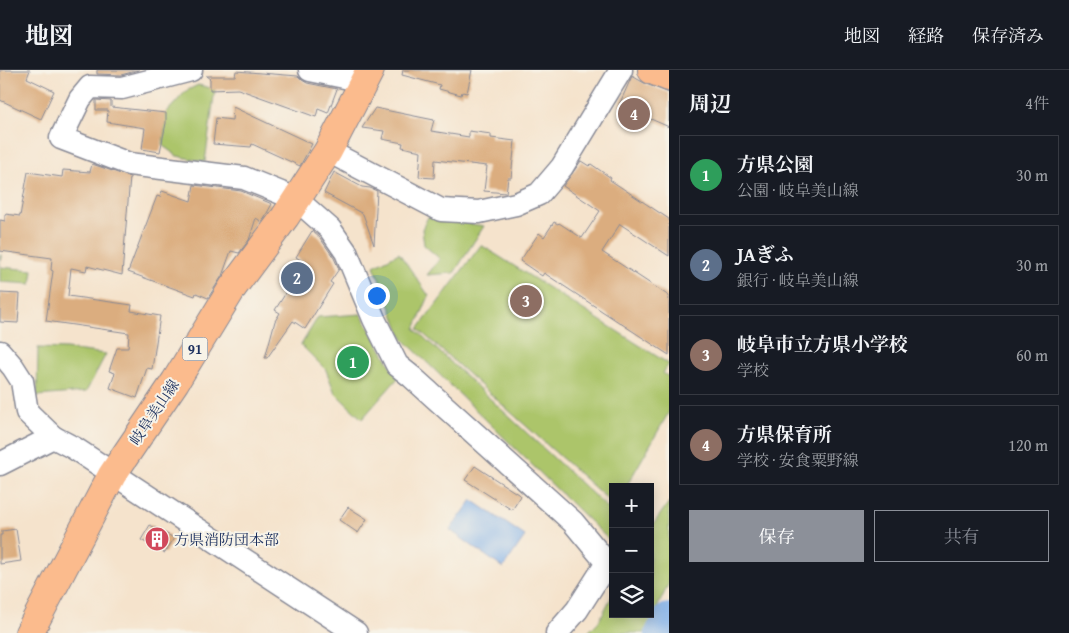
<!DOCTYPE html>
<html lang="ja">
<meta charset="utf-8">
<style>
body{margin:0;font-family:"Gentium Book Plus","Noto Serif JP",serif;background:#20242c;color:#f1f3f6}
.controls{position:absolute;right:15px;bottom:15px;display:grid;overflow:hidden;border-radius:0px;box-shadow:0 2px 12px #0003}
.controls button{width:45px;height:45px;display:grid;place-items:center;padding:0;border:0;border-bottom:1px solid #363941;background:#171b24;color:#f1f3f6;font:25px sans-serif}
.you{position:absolute;left:376px;top:225px;width:18px;height:18px;margin:-12px;border:4px solid #fff;border-radius:50%;background:#1a73e8;box-shadow:0 0 0 8px #1a73e833}
.badge{display:grid;place-items:center;width:32px;height:32px;border-radius:50%;background:#8c9099;color:#fff;font-size:16px;font-weight:700}
.pin{position:absolute;translate:-50% -50%;border:2px solid #fff;box-shadow:0 1px 5px #0006}
.list{margin:0;padding:0;list-style:none}
h2{display:flex;justify-content:space-between;align-items:center;height:65px;margin:0;padding:0 20px;font-size:21px}
h2 small{font-size:16px;font-weight:400;color:#9ea1a6}
.list li{display:grid;grid-template-columns:32px 1fr auto;gap:15px;align-items:center;box-sizing:border-box;height:80px;margin:0 10px 10px;padding:0 10px;border:1px solid #363941;border-radius:0px}
.list b{display:block;font-size:19px;white-space:nowrap}
.list p{margin:0;font-size:16px;white-space:nowrap;color:#9ea1a6}
.list em{font-size:16px;font-style:normal;color:#9ea1a6}
.actions{display:flex;gap:10px;padding:15px 20px}
.actions a{flex:1;padding:11px 0;border:1px solid #8c9099;border-radius:0px;text-align:center;font-size:18px;color:#8c9099}
.actions .main{background:#8c9099;color:#fff}
.icon{flex:none;width:28px;height:28px;fill:none;stroke:currentColor;stroke-width:2;stroke-linecap:round;stroke-linejoin:round}
.map{position:relative;flex:none;width:669px;height:563px;overflow:hidden}
header{display:flex;align-items:center;gap:30px;box-sizing:border-box;height:70px;padding:0 25px;background:#171b24;border-bottom:1px solid #363941}
header strong{font-size:24px}
nav{display:flex;gap:28px;margin-inline-start:auto;font-size:18px}
main{display:flex}
aside{flex:1;background:#171b24}
.map>svg:first-child{display:block}
.green{fill:#acc56b;stroke:#647a64}
.water{fill:#7dade8;stroke:#4c6ea3}
.lines{fill:none;stroke-linecap:round;stroke-linejoin:round}
.river{stroke:#7dade8;stroke-width:32}
.building{fill:#dbad7f}
.minor-casing{stroke:#888995;stroke-width:25}
.major-casing{stroke:#888995;stroke-width:30}
.minor{stroke:#fff;stroke-width:22}
.major{stroke:#fbbb8d;stroke-width:28}
.labels{text-anchor:middle;dominant-baseline:central;stroke-width:4;stroke-linejoin:round;paint-order:stroke}
.shield{fill:#f7f3e8;stroke:#5d6a87;stroke-width:1}
.shield-label{font-size:14px;font-weight:bold;fill:#1b2f5e}
.street-label{font-size:15px;fill:#1b2f5e;stroke:#f7f3e8}
.poi-label{font-size:15px;fill:#1b2f5e;stroke:#f7f3e8;text-anchor:start}
</style>
<header>
<strong>地図</strong>
<nav><a>地図</a><a>経路</a><a>保存済み</a></nav>
</header>
<main>
<div class="map">
<svg width="669" height="563" viewBox="0 0 669 563">
<rect width="100%" height="100%" fill="#f7f3e8"/>
<filter id="ink" filterUnits="userSpaceOnUse"><feTurbulence type="fractalNoise" baseFrequency=".02" numOctaves="2"/><feDisplacementMap in="SourceGraphic" scale="10" xChannelSelector="R" yChannelSelector="G"/><feConvolveMatrix kernelMatrix="1 2 1 2 8 2 1 2 1" color-interpolation-filters="sRGB"/></filter>
<filter id="wash" filterUnits="userSpaceOnUse"><feTurbulence type="fractalNoise" baseFrequency=".0096" numOctaves="4" result="noise"/><feDisplacementMap in="SourceGraphic" scale="20" xChannelSelector="R" yChannelSelector="G"/><feGaussianBlur stdDeviation="1.12" result="paint"/><feColorMatrix in="noise" values="0 0 0 0 0 0 0 0 0 0 0 0 0 0 0 0 0 1.4 0 .05"/><feComposite in="paint" operator="in"/></filter>
<g filter="url(#wash)">
<rect width="100%" height="100%" fill="#f5e3cc"/>
<g class="green">
<path d="M198,15L215,19L205,92L177,86L163,76L166,43L186,21Z"/>
<path d="M428,147L484,156L454,203L427,205L440,189L424,175L422,159Z"/>
<path d="M481,175L669,294L663,303L669,307V342L626,417H613V434L418,259Z"/>
<path d="M399,183L429,226L415,259L613,443V464L608,469L403,269L374,196Z"/>
<path d="M0,185H1L0,197L33,200L31,214L0,212Z"/>
<path d="M361,244L398,308L362,349L335,323L326,300L301,275L318,247Z"/>
<path d="M38,278L66,279L106,284L86,322L37,326Z"/>
<path d="M669,432V513L645,563H587L599,551L613,524V544H650V459Z"/>
</g>
<path class="water" d="M472,430L525,466L503,498L450,460Z"/>
<g class="lines">
<path class="river" d="M661,563L669,549"/>
</g>
<g id="blocks">
<g class="building">
<path d="M0,0H30L27,8L54,21L41,49L0,30Z"/>
<path d="M97,0H139L121,5L97,4Z"/>
<path d="M403,0H472L467,23L462,22L461,25L439,19L440,15L402,5Z"/>
<path d="M236,1L298,6L302,10L307,13L337,19L328,43L318,39L316,47L238,19L210,20V9L206,6H235Z"/>
<path d="M632,6L646,14L669,23V57L619,35Z"/>
<path d="M96,30L111,31V37L166,43V53L160,82L142,79L145,58L107,52L108,40H96Z"/>
<path d="M233,37L312,74L300,96L252,74L251,77L213,74L216,48L232,50Z"/>
<path d="M375,38L434,50L431,61L469,67V61L491,64V68L515,71L511,108H508L506,123L484,121L487,96L435,90L434,108L419,107L421,81L402,77L403,73L382,69L384,61L362,58Z"/>
<path d="M581,91L589,96L591,94L611,108L610,110L669,149V186L620,154L602,182L669,226V285L544,203L542,206L520,191L539,163L544,167L554,152L558,154L559,153L582,168L600,141L563,116Z"/>
<path d="M92,94L130,107L122,205L87,196L86,201L71,198L68,226L132,235L131,241L160,246L152,299L147,298L137,328L110,318L115,303L109,301L117,278H128L129,263L46,251L53,201L51,200L52,188L0,181V150L5,151V144L20,146L28,102L62,107L63,100L90,102Z"/>
<path d="M334,102L362,117L370,118L377,121L374,175L363,144L324,123Z"/>
<path d="M194,115L241,121L272,134L262,152L256,148L249,170L239,183L231,181L222,206L208,228L196,223L195,226L128,202L157,126L160,127L162,121L191,131Z"/>
<path d="M312,161L320,168L334,188L339,199L330,212L333,214L305,259L293,251L267,288H265L275,251L280,243L275,240L305,193L296,187Z"/>
<path d="M0,223L20,224L18,253L0,252Z"/>
<path d="M475,396L521,426L512,440L465,410Z"/>
<path d="M348,437L367,449L358,463L339,450Z"/>
<path d="M150,455L174,468L165,483L141,470Z"/>
<path d="M16,459L21,491L0,494V465H2V461Z"/>
</g>
</g>
</g>
<g filter="url(#ink)">
<use href="#blocks" fill-opacity="0" stroke="#888995" stroke-width="1"/>
<g class="lines">
<defs>
<g id="minor">
<path d="M191,0L122,18L90,17L80,29L61,68L129,94L244,108L296,129L330,159L346,182L374,249L397,295L412,307L573,452L607,493L577,540L557,563"/>
<path d="M310,0L364,11"/>
<path d="M328,81L441,140L479,142L516,134L539,124L562,97L621,0"/>
<path d="M0,282L13,297L22,311L27,342L53,367L74,378L356,563"/>
<path d="M0,394L53,367"/>
</g>
<g id="major">
<path d="M652,0L669,7"/>
<path d="M29,563L112,405L175,312L233,217L285,147L328,81L370,0"/>
</g>
</defs>
<use href="#minor" class="minor-casing"/>
<use href="#major" class="major-casing"/>
<use href="#minor" class="minor"/>
<use href="#major" class="major"/>
</g>
</g>
<defs>
<symbol id="building-disc" viewBox="-11 -11 22 22"><circle r="9.5" fill="#d1495b" stroke="#f7f3e8"/><path d="M-4-6H4V6H1V3H-1V6H-4ZM-2.5-4.3h1.7v1.8h-1.7ZM.8-4.3h1.7v1.8H.8ZM-2.5-1h1.7V.8h-1.7ZM.8-1h1.7V.8H.8Z" fill="#fff"/></symbol>
</defs>
<g fill-rule="evenodd">
<use href="#building-disc" x="143" y="455" width="28" height="28"/>
</g>
<g class="labels">
<rect class="shield" x="182.5" y="267.5" width="25" height="23" rx="4"/>
<g class="shield-label">
<text x="195" y="279">91</text>
</g>
<g class="street-label">
<text transform="translate(154 342) rotate(-56)">岐阜美山線</text>
</g>
<g class="poi-label">
<text x="174" y="469">方県消防団本部</text>
</g>
</g>
</svg>
<div class="controls">
<button>+</button>
<button>−</button>
<button><svg class="icon" aria-label="layers" viewBox="0 0 24 24"><path d="M12 4l9 5-9 5-9-5zM3 14l9 5 9-5"/></svg></button>
</div>
<div class="you"></div>
<div class="pin badge" style="left:353px;top:292px;background:#2e9e5b">1</div>
<div class="pin badge" style="left:297px;top:208px;background:#5c6f8a">2</div>
<div class="pin badge" style="left:526px;top:231px;background:#8d6e63">3</div>
<div class="pin badge" style="left:634px;top:44px;background:#8d6e63">4</div>
</div>
<aside>
<h2>周辺<small>4件</small></h2>
<ul class="list">
<li><span class="badge" style="background:#2e9e5b">1</span><div><b>方県公園</b><p>公園 · 岐阜美山線</p></div><em>30 m</em></li>
<li><span class="badge" style="background:#5c6f8a">2</span><div><b>JAぎふ</b><p>銀行 · 岐阜美山線</p></div><em>30 m</em></li>
<li><span class="badge" style="background:#8d6e63">3</span><div><b>岐阜市立方県小学校</b><p>学校</p></div><em>60 m</em></li>
<li><span class="badge" style="background:#8d6e63">4</span><div><b>方県保育所</b><p>学校 · 安食粟野線</p></div><em>120 m</em></li>
</ul>
<div class="actions"><a class="main">保存</a><a>共有</a></div>
</aside>
</main>
